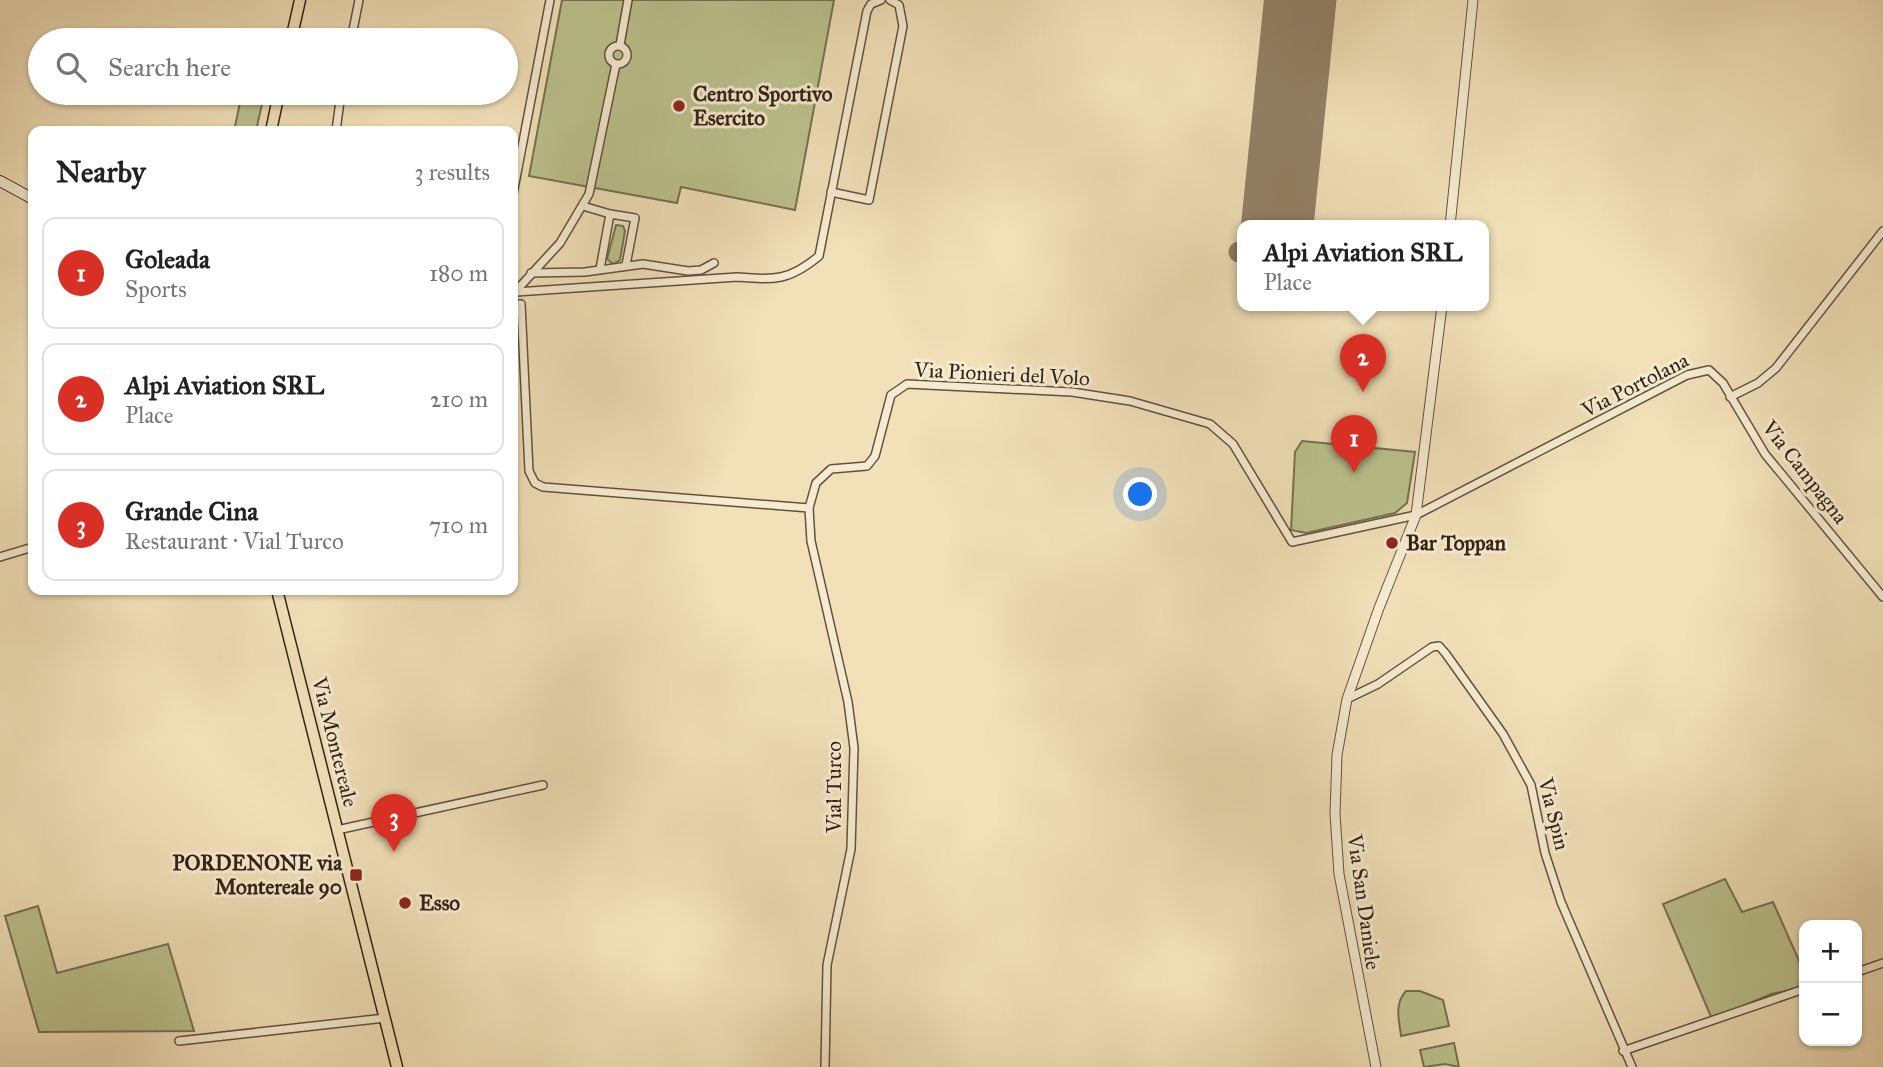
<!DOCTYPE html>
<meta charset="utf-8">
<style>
body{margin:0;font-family:"IM FELL Great Primer",serif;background:#f2f2f2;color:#222}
.controls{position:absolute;right:21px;bottom:21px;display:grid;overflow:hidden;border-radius:14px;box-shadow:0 2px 5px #0004}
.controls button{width:63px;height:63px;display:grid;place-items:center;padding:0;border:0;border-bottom:2px solid #e0e0e0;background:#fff;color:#222;font:35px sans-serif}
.you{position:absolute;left:1141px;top:495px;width:24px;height:24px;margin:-18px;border:5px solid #fff;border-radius:50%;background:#1a73e8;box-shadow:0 0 0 10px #1a73e833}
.badge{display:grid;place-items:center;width:46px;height:46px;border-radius:50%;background:#d93025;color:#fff;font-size:23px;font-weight:700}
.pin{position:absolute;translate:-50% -58px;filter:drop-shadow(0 2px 4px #0008)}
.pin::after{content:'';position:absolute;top:37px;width:24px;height:21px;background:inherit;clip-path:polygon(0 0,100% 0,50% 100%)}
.popup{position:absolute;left:1237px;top:220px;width:252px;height:91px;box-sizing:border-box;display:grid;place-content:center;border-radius:14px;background:#fff;filter:drop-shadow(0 2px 5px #0005);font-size:23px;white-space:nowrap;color:#767676}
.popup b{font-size:26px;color:#222}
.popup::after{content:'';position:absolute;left:50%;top:100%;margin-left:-14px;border:14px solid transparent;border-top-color:#fff}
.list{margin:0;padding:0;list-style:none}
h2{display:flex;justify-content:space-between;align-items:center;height:91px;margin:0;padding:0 28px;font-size:30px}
h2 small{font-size:23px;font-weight:400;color:#767676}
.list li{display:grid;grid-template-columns:46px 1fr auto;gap:21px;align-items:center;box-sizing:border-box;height:112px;margin:0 14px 14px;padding:0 14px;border:2px solid #e0e0e0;border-radius:14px}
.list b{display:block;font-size:26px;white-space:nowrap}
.list p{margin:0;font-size:23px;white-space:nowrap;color:#767676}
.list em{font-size:23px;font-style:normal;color:#767676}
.icon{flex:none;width:38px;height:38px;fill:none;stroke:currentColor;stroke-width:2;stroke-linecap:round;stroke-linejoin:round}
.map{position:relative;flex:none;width:1883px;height:1067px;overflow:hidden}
.search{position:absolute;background:#fff;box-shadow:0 2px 5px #0004;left:28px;top:28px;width:490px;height:77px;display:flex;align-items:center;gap:18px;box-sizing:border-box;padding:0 24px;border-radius:38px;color:#767676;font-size:26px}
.panel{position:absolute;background:#fff;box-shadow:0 2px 5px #0004;left:28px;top:126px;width:490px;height:469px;border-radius:14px}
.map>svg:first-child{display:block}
.green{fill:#bbc28e;stroke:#767251;stroke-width:2}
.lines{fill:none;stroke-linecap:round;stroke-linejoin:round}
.taxiway{stroke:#928166;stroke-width:21}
.runway{stroke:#928166;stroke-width:52}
.minor-casing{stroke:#62523d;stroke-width:10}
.tertiary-casing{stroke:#62523d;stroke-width:11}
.secondary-casing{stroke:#322214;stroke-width:12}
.primary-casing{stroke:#322214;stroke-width:13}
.minor{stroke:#f6ebd1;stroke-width:7}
.tertiary{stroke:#f6ebd1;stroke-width:9}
.secondary{stroke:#f6ebd1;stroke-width:10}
.primary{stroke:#f1e0b8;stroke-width:10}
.poi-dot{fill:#8f2418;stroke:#f6ebd1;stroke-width:2.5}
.labels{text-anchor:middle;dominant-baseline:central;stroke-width:6;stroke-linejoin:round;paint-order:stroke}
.poi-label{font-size:21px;font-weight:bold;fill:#322214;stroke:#f6ebd1;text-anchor:start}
.street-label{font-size:21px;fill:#322214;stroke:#f6ebd1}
</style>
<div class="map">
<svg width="1883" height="1067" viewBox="0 0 1883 1067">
<rect width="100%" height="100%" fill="#f1e0b8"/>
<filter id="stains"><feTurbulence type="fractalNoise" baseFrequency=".00286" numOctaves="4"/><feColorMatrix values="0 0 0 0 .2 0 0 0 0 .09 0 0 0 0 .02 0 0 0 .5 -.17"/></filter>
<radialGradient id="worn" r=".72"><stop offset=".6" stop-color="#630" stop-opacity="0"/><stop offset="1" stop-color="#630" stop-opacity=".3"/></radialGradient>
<g class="green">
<path d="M562,0H834L795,210L681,187L677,203L529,176Z"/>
<path d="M242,93L264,95L256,131H234Z"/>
<path d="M616,225L623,226L625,231L620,260L613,264L607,259Z"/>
<path d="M1302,441L1415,452L1407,503L1395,513L1306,533L1291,530L1295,452Z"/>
<path d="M1725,879L1742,912L1773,902L1804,972V988L1771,994L1712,1019L1663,904Z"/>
<path d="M38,906L57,973L168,944L194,1031L39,1032L5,916Z"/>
<path d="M1406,991H1420L1443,1000L1449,1026L1401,1036C1399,1020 1394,1004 1406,991Z"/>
<path d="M1454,1043L1459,1067L1445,1064L1424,1067L1420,1050Z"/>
</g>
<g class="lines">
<g class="taxiway">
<path d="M1303,226L1326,0"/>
<path d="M1239,252H1242"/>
</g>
<path class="runway" d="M1267,226L1290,0"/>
<defs>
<g id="minor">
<path d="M351,40L359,0"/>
<path d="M620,45L628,0"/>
<circle cx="618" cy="55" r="9"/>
<path d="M336,131L341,93"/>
<path d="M831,192L869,200L903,26L899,5L890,0"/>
<path d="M513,194L550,0"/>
<path d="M583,206L610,214"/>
<path d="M600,269L610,214L635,218L626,265"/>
<path d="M531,273L585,272L643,264L688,271L701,270L714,263"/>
<path d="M515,292L560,243L589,194L616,64"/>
<path d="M516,292L737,277C775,280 789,281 819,256L867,11L871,4L881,0"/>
<path d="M513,304H521L529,471L535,483L543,487L809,508L816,483L831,469L867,466L875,456L891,395L907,384L1072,392L1130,401L1210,424L1233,444L1292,542L1416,515L1687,375L1709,370L1723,383L1765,454L1883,597"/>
<path d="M1730,397L1758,383L1776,368L1883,231"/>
<path d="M809,508L811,541L848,702L854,748L851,849L827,965L825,1067"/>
<path d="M0,557L33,547"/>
<path d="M1347,699L1378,684L1432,647L1439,646L1446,654L1503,734L1531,785L1545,853L1561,902L1632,1067"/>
<path d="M337,830L543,785"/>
<path d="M1857,972L1883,963"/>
<path d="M179,1041L385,1018"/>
<path d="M1623,1051L1804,989"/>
</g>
<g id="tertiary">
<path d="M1450,226L1473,0"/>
<path d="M1376,1067L1339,874L1335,814L1337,755L1347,699L1379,608L1416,515L1442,306"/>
</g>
<path id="secondary" d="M0,181L33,199"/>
<g id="primary">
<path d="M291,40L300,0"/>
<path d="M271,131L279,93"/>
<path d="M277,590L397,1067"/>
</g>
</defs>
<use href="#minor" class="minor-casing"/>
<use href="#tertiary" class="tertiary-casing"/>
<use href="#secondary" class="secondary-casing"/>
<use href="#primary" class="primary-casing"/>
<use href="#minor" class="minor"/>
<use href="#tertiary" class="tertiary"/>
<use href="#secondary" class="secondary"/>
<use href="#primary" class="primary"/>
</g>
<g class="poi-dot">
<circle cx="679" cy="106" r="7"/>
<circle cx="1392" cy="543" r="7"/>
<rect x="349" y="868" width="14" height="14" rx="3.5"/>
<circle cx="405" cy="903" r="7"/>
</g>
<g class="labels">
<g class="poi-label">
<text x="693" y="94">Centro Sportivo<tspan x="693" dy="24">Esercito</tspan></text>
<text x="1406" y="543">Bar Toppan</text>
<text x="342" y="863" text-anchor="end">PORDENONE via<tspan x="342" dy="24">Montereale 90</tspan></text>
<text x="419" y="903">Esso</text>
</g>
<g class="street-label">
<text transform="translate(1002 374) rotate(3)">Via Pionieri del Volo</text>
<text transform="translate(1635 385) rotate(-27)">Via Portolana</text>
<text transform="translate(1805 472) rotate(52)">Via Campagna</text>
<text transform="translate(335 742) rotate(76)">Via Montereale</text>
<text transform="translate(834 787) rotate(-90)">Vial Turco</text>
<text transform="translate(1554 814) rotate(76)">Via Spin</text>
<text transform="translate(1364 902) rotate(82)">Via San Daniele</text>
</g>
</g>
<rect width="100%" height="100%" filter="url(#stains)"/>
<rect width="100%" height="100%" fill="url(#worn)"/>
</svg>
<div class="controls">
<button>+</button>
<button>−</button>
</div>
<div class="you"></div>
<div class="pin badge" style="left:1354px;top:473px">1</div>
<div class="pin badge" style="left:1363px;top:392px">2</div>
<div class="popup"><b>Alpi Aviation SRL</b>Place</div>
<div class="pin badge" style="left:394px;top:852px">3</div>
<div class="search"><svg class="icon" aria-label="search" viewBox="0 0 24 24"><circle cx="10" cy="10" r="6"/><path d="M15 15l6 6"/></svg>Search here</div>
<section class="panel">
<h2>Nearby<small>3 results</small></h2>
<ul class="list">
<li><span class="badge">1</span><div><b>Goleada</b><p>Sports</p></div><em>180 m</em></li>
<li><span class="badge">2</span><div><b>Alpi Aviation SRL</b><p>Place</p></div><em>210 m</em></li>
<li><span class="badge">3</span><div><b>Grande Cina</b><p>Restaurant · Vial Turco</p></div><em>710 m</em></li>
</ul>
</section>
</div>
